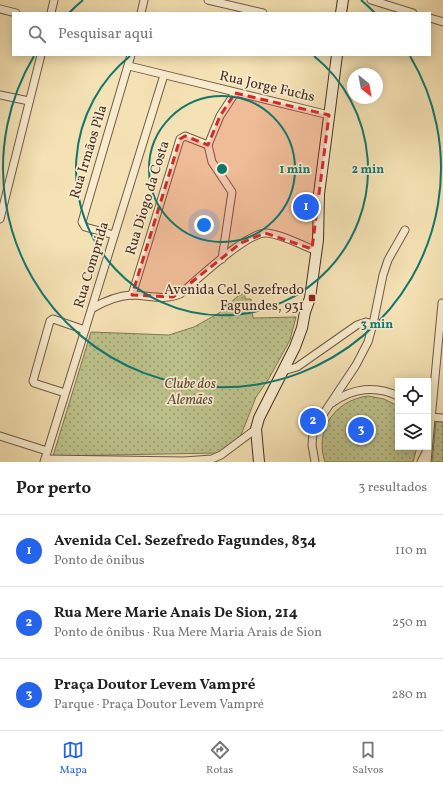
<!DOCTYPE html>
<html lang="pt">
<meta charset="utf-8">
<style>
body{margin:0;font-family:Vollkorn,serif;background:#f2f2f2;color:#222}
.controls{position:absolute;right:12px;bottom:12px;display:grid;overflow:hidden;border-radius:0px;box-shadow:0 2px 10px #0003}
.controls button{width:36px;height:36px;display:grid;place-items:center;padding:0;border:0;border-bottom:1px solid #e0e0e0;background:#fff;color:#222;font:20px sans-serif}
.compass{position:absolute;left:347px;top:68px;width:36px;height:36px;border-radius:50%;background:#fff;box-shadow:0 2px 10px #0003;rotate:149deg}
.you{position:absolute;left:204px;top:225px;width:14px;height:14px;margin:-10px;border:3px solid #fff;border-radius:50%;background:#1a73e8;box-shadow:0 0 0 6px #1a73e833}
.badge{display:grid;place-items:center;width:26px;height:26px;border-radius:50%;background:#2563eb;color:#fff;font-size:13px;font-weight:700}
.pin{position:absolute;translate:-50% -50%;border:2px solid #fff;box-shadow:0 1px 4px #0006}
.list{margin:0;padding:0;list-style:none}
h2{display:flex;justify-content:space-between;align-items:center;height:52px;margin:0;padding:0 16px;font-size:17px}
h2 small{font-size:13px;font-weight:400;color:#767676}
.list li{display:grid;grid-template-columns:26px 1fr auto;gap:12px;align-items:center;box-sizing:border-box;height:72px;padding:0 16px;border-top:1px solid #e0e0e0}
.list b{display:block;font-size:15px;white-space:nowrap}
.list p{margin:0;font-size:13px;white-space:nowrap;color:#767676}
.list em{font-size:13px;font-style:normal;color:#767676}
.icon{flex:none;width:22px;height:22px;fill:none;stroke:currentColor;stroke-width:2;stroke-linecap:round;stroke-linejoin:round}
.map{position:relative;flex:none;width:443px;height:462px;overflow:hidden}
.search{position:absolute;background:#fff;box-shadow:0 2px 10px #0003;left:12px;right:12px;top:12px;height:44px;display:flex;align-items:center;gap:10px;box-sizing:border-box;padding:0 14px;border-radius:0px;color:#767676;font-size:15px}
.sheet{height:268px;background:#fff}
nav{display:flex;justify-content:space-around;align-items:center;box-sizing:border-box;height:56px;border-top:1px solid #e0e0e0;background:#fff;font-size:11px;color:#767676}
nav a{display:grid;justify-items:center;gap:2px}
nav .on{color:#2563eb}
.map>svg:first-child{display:block}
.park{fill:url(#park-dots);stroke:#817857}
.lines{fill:none;stroke-linecap:round;stroke-linejoin:round}
.street-casing{stroke:#715a46;stroke-width:9}
.secondary-casing{stroke:#452c22;stroke-width:12}
.street{stroke:#f8ecce;stroke-width:7}
.secondary{stroke:#f8ecce;stroke-width:10}
.marked{fill:#d62828;fill-opacity:0.2;stroke:#d62828;stroke-width:3;stroke-dasharray:8 5;stroke-linejoin:round}
.ring{fill:none;stroke:#0f766e;stroke-width:2}
.poi-dot{fill:#8f2418;stroke:#f8ecce;stroke-width:1.5}
.labels{text-anchor:middle;dominant-baseline:central;stroke-width:3.5;stroke-linejoin:round;paint-order:stroke}
.street-label{font-size:14px;fill:#452c22;stroke:#f8ecce}
.poi-label{font-size:14px;fill:#452c22;stroke:#f8ecce;text-anchor:end}
.park-label{font-size:14px;font-style:italic;fill:#5d4a37;stroke:#f8ecce}
.centre{fill:#0f766e;stroke:#f8ecce;stroke-width:2}
.ring-label{font-size:12px;text-anchor:middle;font-weight:bold;fill:#0f766e;stroke:#f8ecce;stroke-width:3.5;stroke-linejoin:round;paint-order:stroke}
</style>
<div class="map">
<svg width="443" height="462" viewBox="0 0 443 462">
<defs>
<pattern id="park-dots" width="8" height="8" patternUnits="userSpaceOnUse"><rect width="8" height="8" fill="#bdc38c"/><path d="M2 2h.1M6 6h.1" fill="none" stroke="#9b9f72" stroke-width="1.8" stroke-linecap="round"/></pattern>
</defs>
<rect width="100%" height="100%" fill="#f5e2b4"/>
<filter id="stains"><feTurbulence type="fractalNoise" baseFrequency=".005" numOctaves="4"/><feColorMatrix values="0 0 0 0 .2 0 0 0 0 .09 0 0 0 0 .02 0 0 0 .5 -.17"/></filter>
<radialGradient id="worn" r=".72"><stop offset=".6" stop-color="#630" stop-opacity="0"/><stop offset="1" stop-color="#630" stop-opacity=".3"/></radialGradient>
<g class="park">
<path d="M245,293V299H251L253,318L296,317L290,340L268,380L256,397L241,435L236,441L220,453L53,456L91,332L169,335L194,327L219,313L238,296Z"/>
<path d="M368,396L384,399L398,406V447H417L413,462H325C314,430 335,400 368,396Z"/>
<path d="M436,421L443,422V462H432Z"/>
</g>
<g class="lines">
<defs>
<g id="street">
<path d="M208,0L263,13"/>
<path d="M371,0L413,13"/>
<path d="M0,9L16,13"/>
<path d="M51,13L54,0"/>
<path d="M141,13L144,0"/>
<path d="M430,18L443,22"/>
<path d="M129,66L329,115"/>
<path d="M0,95L29,101"/>
<path d="M0,219L41,55"/>
<path d="M114,235L85,227L82,222L131,55"/>
<path d="M222,259L232,192L212,162L208,145L220,116L235,93"/>
<path d="M132,295L180,139L185,136L208,145"/>
<path d="M93,308C105,301 116,296 131,295C148,295 164,301 180,294C197,280 248,231 267,233C285,235 300,245 317,251"/>
<path d="M283,371L297,367L357,325L366,322L373,324"/>
<path d="M65,393L34,383L33,381L50,321L53,319L85,330"/>
<path d="M332,403C352,388 376,385 398,396"/>
<path d="M428,417L443,418"/>
<path d="M0,436L47,451"/>
<path d="M45,459L184,461L212,459L221,455L256,429"/>
<path d="M44,462L164,75"/>
<path d="M315,462L312,445L313,433L318,422L356,365L368,342L373,324L383,275L388,260L405,230"/>
<path d="M421,462L427,450"/>
<path d="M427,462L442,303"/>
</g>
<g id="secondary">
<path d="M341,13L343,0"/>
<path d="M259,462L256,429L259,418L295,347L302,328L305,312L310,298L318,240L319,194L337,55"/>
</g>
</defs>
<use href="#street" class="street-casing"/>
<use href="#secondary" class="secondary-casing"/>
<use href="#street" class="street"/>
<use href="#secondary" class="secondary"/>
</g>
<path class="marked" d="M235,93L329,115L312,249L265,233L241,243L173,297L132,295L180,139L185,136L208,145L220,116Z"/>
<g class="ring">
<circle cx="222" cy="169" r="73"/>
<path d="M314 56A146 146 0 1 1 130 56"/>
<path d="M69 13A219 219 0 0 1 83 0M361 0A219 219 0 0 1 375 13M410 56A219 219 0 1 1 34 56"/>
</g>
<rect class="poi-dot" x="308" y="294" width="8" height="8" rx="2"/>
<g class="labels">
<g class="street-label">
<text transform="translate(267 87) rotate(13)">Rua Jorge Fuchs</text>
<text transform="translate(89 152) rotate(-73)">Rua Irmãos Pìla</text>
<text transform="translate(148 198) rotate(-73)">Rua Diogo da Costa</text>
<text transform="translate(92 265) rotate(-73)">Rua Comprida</text>
</g>
<g class="poi-label">
<text x="304" y="290">Avenida Cel. Sezefredo<tspan x="304" dy="16">Fagundes, 931</tspan></text>
</g>
<g class="park-label">
<text x="190" y="384">Clube dos<tspan x="190" dy="16">Alemães</tspan></text>
</g>
</g>
<circle cx="222" cy="169" r="6" class="centre"/>
<g class="ring-label">
<text x="295" y="173">1 min</text>
<text x="368" y="173">2 min</text>
<text x="377" y="328">3 min</text>
</g>
<rect width="100%" height="100%" filter="url(#stains)"/>
<rect width="100%" height="100%" fill="url(#worn)"/>
</svg>
<div class="controls">
<button><svg class="icon" aria-label="locate" viewBox="0 0 24 24"><circle cx="12" cy="12" r="6"/><path d="M12 2v4M12 18v4M2 12h4M18 12h4"/></svg></button>
<button><svg class="icon" aria-label="layers" viewBox="0 0 24 24"><path d="M12 4l9 5-9 5-9-5zM3 14l9 5 9-5"/></svg></button>
</div>
<svg class="compass" viewBox="-18 -18 36 36"><path d="M0-13l5 13h-10z" fill="#e53935"/><path d="M0 13l5-13h-10z" fill="#767676"/></svg>
<div class="you"></div>
<div class="pin badge" style="left:306px;top:207px">1</div>
<div class="pin badge" style="left:313px;top:421px">2</div>
<div class="pin badge" style="left:361px;top:430px">3</div>
<div class="search"><svg class="icon" aria-label="search" viewBox="0 0 24 24"><circle cx="10" cy="10" r="6"/><path d="M15 15l6 6"/></svg>Pesquisar aqui</div>
</div>
<section class="sheet">
<h2>Por perto<small>3 resultados</small></h2>
<ul class="list">
<li><span class="badge">1</span><div><b>Avenida Cel. Sezefredo Fagundes, 834</b><p>Ponto de ônibus</p></div><em>110 m</em></li>
<li><span class="badge">2</span><div><b>Rua Mere Marie Anais De Sion, 214</b><p>Ponto de ônibus · Rua Mere Maria Arais de Sion</p></div><em>250 m</em></li>
<li><span class="badge">3</span><div><b>Praça Doutor Levem Vampré</b><p>Parque · Praça Doutor Levem Vampré</p></div><em>280 m</em></li>
</ul>
</section>
<nav>
<a class="on"><svg class="icon" aria-label="map" viewBox="0 0 24 24"><path d="M3 6l6-2 6 2 6-2v14l-6 2-6-2-6 2zM9 4v14M15 6v14"/></svg>Mapa</a>
<a><svg class="icon" aria-label="directions" viewBox="0 0 24 24"><path d="M12 3l9 9-9 9-9-9zM9 14v-3h6M13 9l2 2-2 2"/></svg>Rotas</a>
<a><svg class="icon" aria-label="saved" viewBox="0 0 24 24"><path d="M7 4h10v16l-5-4-5 4z"/></svg>Salvos</a>
</nav>
